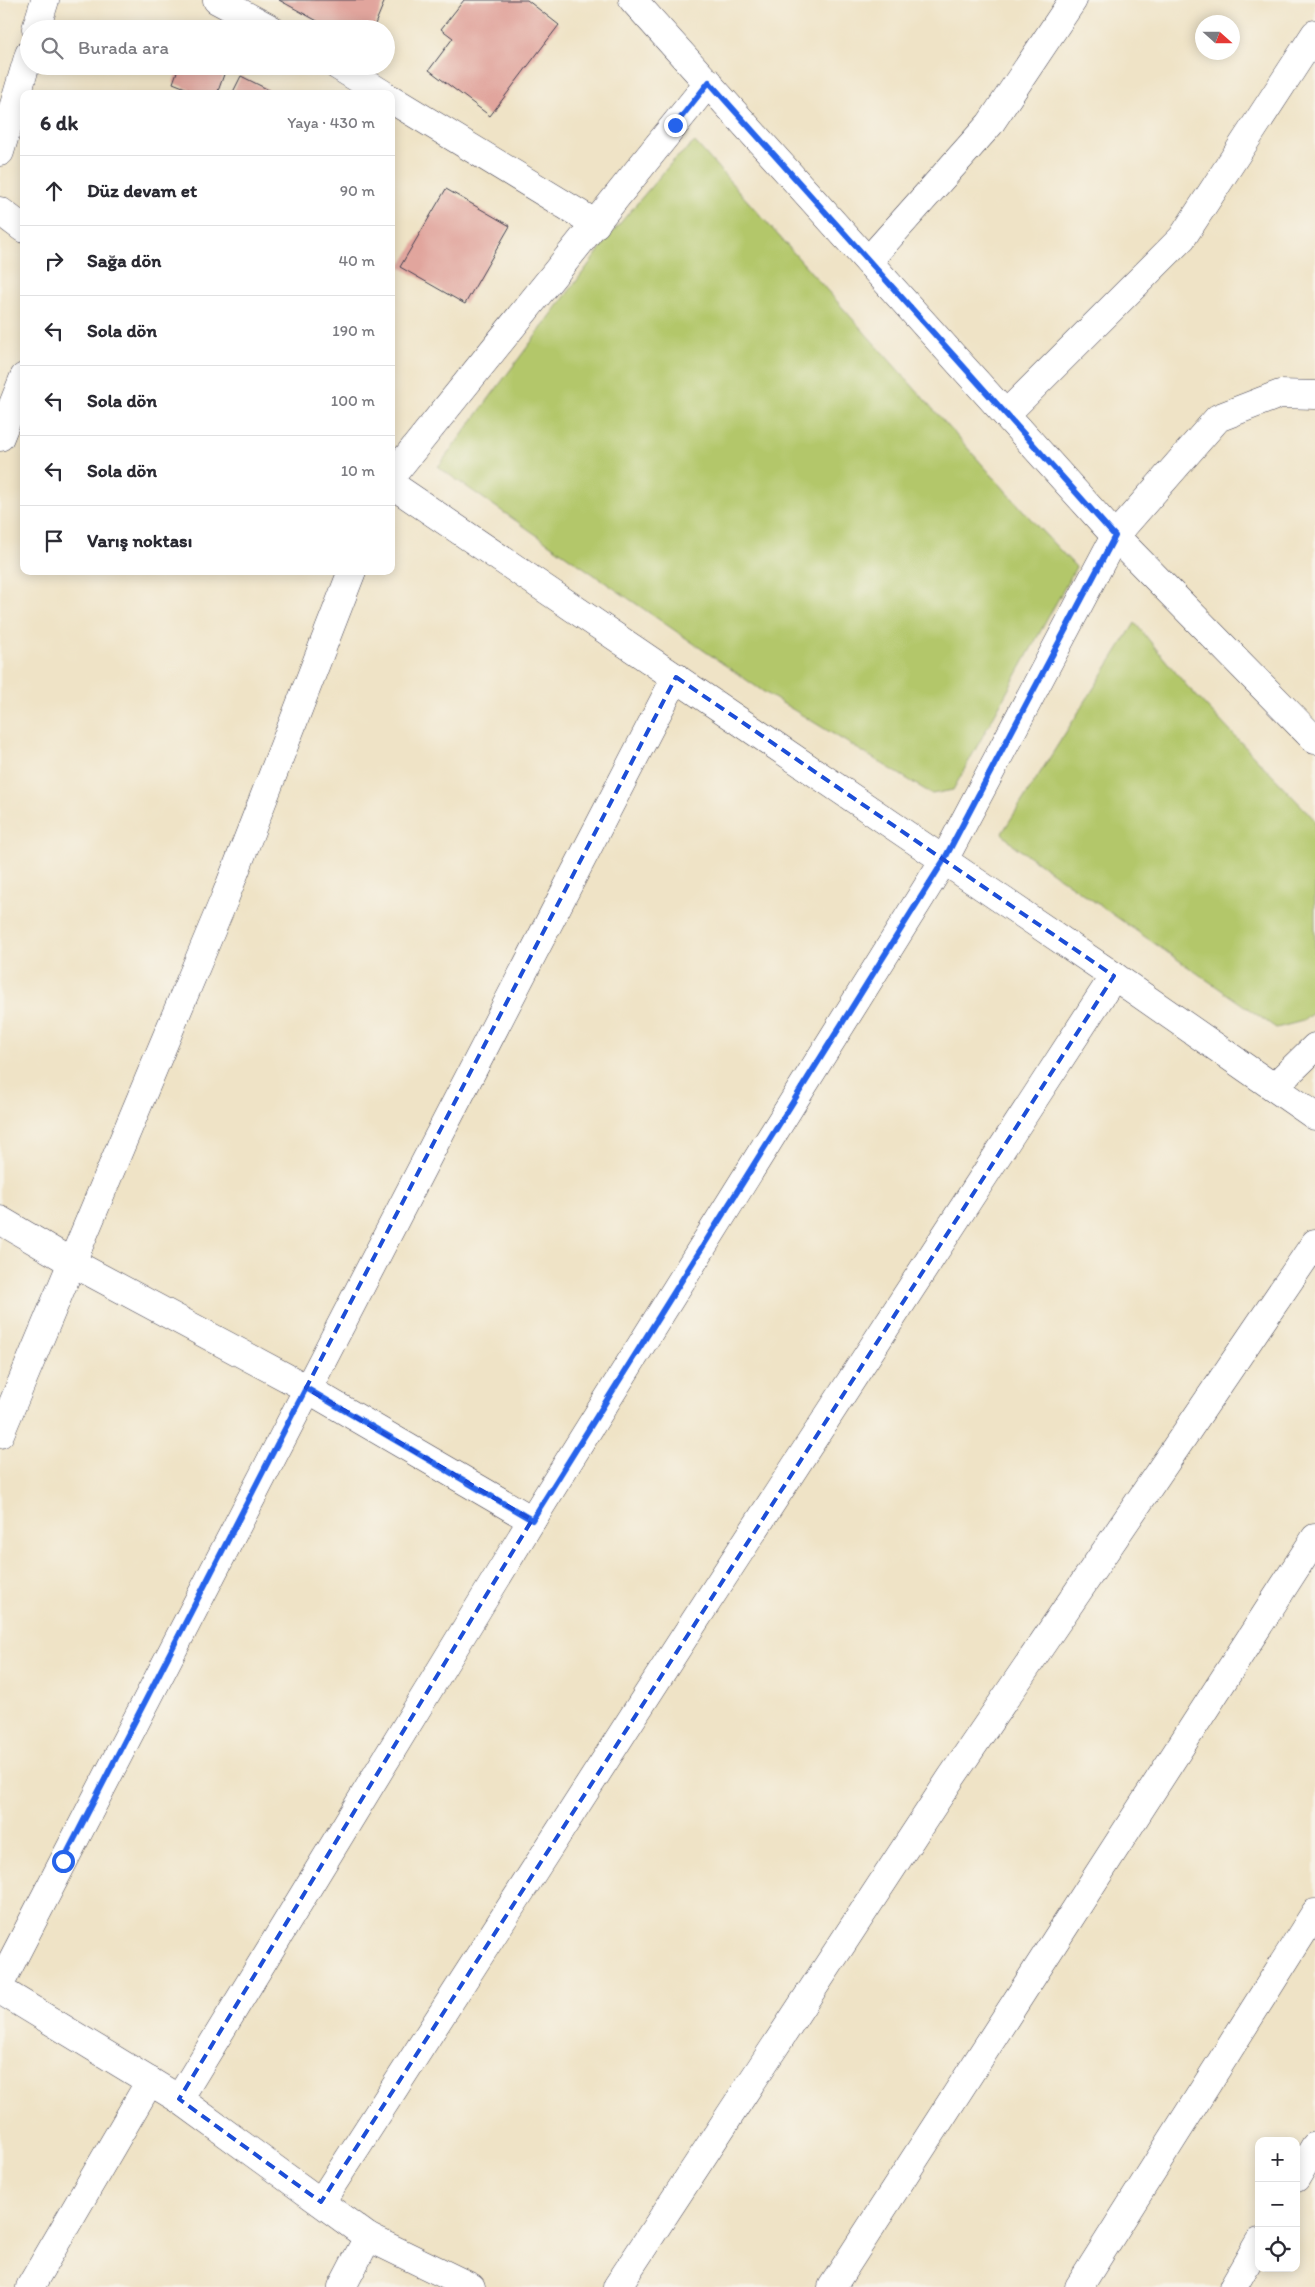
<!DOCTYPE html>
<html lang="tr">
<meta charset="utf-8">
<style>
body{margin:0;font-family:Itim,sans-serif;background:#f2f2f3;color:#2b2b33}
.controls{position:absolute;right:15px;bottom:15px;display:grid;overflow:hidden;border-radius:10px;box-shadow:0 2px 12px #0003}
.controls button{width:45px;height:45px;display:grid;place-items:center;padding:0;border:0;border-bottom:1px solid #e1e1e2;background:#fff;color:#2b2b33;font:25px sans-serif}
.compass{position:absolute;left:1195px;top:15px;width:45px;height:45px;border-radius:50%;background:#fff;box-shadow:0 2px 12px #0003;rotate:111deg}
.stop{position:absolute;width:15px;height:15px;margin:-11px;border:4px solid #2563eb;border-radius:50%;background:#fff}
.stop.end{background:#2563eb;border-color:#fff;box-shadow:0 1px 5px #0008}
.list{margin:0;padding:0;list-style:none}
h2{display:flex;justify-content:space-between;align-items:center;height:65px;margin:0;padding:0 20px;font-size:21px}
h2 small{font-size:16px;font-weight:400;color:#7c7c81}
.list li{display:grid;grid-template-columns:32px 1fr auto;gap:15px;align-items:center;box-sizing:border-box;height:70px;padding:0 20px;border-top:1px solid #e1e1e2}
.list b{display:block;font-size:19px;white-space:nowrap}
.list em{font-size:16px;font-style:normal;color:#7c7c81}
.icon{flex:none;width:28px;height:28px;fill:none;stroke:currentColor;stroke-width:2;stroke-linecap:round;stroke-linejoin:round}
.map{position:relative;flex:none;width:1315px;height:2287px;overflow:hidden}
.search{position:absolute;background:#fff;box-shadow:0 2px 12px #0003;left:20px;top:20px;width:375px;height:55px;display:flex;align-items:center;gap:12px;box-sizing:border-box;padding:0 18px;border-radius:28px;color:#7c7c81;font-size:19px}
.panel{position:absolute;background:#fff;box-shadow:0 2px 12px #0003;left:20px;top:90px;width:375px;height:485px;border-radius:10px}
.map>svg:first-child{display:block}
.green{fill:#b3c76b;stroke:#6a7453}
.building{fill:#e1a59d}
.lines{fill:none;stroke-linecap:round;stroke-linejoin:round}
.minor-casing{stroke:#413f50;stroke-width:29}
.minor{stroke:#fff;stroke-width:28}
.route{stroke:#2563eb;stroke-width:6}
.marked{fill:none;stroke:#1d4ed8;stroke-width:4;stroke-dasharray:10 6;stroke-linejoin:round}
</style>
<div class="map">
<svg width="1315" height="2287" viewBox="0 0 1315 2287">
<rect width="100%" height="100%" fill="#f7f3e8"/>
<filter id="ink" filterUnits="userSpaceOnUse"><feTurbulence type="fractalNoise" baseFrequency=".02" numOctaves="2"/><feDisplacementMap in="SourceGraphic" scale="10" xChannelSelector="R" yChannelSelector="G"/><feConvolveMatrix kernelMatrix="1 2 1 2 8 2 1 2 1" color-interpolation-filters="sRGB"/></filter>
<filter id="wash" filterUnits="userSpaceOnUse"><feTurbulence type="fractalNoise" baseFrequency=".0096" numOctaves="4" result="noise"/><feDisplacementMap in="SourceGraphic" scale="20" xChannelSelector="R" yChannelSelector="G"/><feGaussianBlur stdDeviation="1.12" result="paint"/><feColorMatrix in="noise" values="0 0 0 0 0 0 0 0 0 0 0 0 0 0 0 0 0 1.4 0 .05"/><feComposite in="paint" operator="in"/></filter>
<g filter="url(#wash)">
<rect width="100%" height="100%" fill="#efe3c6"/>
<g class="green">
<path d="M695,142L1038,527L1076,567L953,790L932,794L764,692L438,467L616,228L673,161Z"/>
<path d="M1135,623L1186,685L1315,820V1011L1303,1021L1276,1028L1013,845L1002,833Z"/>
</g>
<g id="blocks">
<g class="building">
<path d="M279,0H385L373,29H332Z"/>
<path d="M464,0H527L559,25L490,116L429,70L453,38L441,29Z"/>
<path d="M179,66H227L217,94H192L193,91L173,83Z"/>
<path d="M241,76L277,94H232Z"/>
<path d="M446,189L510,226L465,304L400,267Z"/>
</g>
</g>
</g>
<g filter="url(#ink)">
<use href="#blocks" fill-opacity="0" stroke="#413f50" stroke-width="1"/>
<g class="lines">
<defs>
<g id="minor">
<path d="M217,0L271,29"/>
<path d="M633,0L1115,536L1315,740"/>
<path d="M36,29L45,0"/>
<path d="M338,66L383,94"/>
<path d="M391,99L596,224"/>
<path d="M0,152L29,54"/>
<path d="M0,211L24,229"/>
<path d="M868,261L990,124L1073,0"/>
<path d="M1006,414L1182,238L1315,34"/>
<path d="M0,437L24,377"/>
<path d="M391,477L709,82"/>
<path d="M391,484L1114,976L1315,1116"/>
<path d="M1274,1087L1315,1047"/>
<path d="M0,1220L71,1262L306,1388L532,1520"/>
<path d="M0,1434L224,900L352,571"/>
<path d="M0,1984L676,677"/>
<path d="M0,1990L179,2099L368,2237L471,2287"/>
<path d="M179,2099L532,1520L944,860L1115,536L1218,418L1280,394L1315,395"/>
<path d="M1296,2178L1315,2146"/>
<path d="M321,2202L685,1636L1114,976"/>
<path d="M30,2287L150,2081"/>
<path d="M342,2287L368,2237"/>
<path d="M617,2287L951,1778L1315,1243"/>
<path d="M832,2287L1315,1538"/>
<path d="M1079,2287L1315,1913"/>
<path d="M1233,2287L1259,2242"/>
</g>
</defs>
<use href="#minor" class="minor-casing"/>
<use href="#minor" class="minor"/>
</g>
</g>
<g class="lines" filter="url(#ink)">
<path class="route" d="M63,1861L306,1388L532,1520L944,860L1115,536L709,82L675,125"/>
</g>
<path class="marked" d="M676,677L1114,976L321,2202L179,2099L532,1520L306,1388Z"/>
</svg>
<div class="controls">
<button>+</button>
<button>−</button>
<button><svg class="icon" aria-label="locate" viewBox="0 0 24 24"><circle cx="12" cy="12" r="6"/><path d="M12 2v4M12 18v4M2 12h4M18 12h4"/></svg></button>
</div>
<svg class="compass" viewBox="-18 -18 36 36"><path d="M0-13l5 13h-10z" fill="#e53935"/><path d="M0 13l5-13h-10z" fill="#7c7c81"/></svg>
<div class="stop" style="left:63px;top:1861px"></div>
<div class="stop end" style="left:675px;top:125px"></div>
<div class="search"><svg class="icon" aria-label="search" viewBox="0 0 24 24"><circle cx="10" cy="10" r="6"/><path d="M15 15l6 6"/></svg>Burada ara</div>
<section class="panel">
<h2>6 dk<small>Yaya · 430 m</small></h2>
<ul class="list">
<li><svg class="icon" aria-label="ahead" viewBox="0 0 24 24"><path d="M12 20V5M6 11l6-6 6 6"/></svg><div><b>Düz devam et</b></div><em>90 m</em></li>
<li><svg class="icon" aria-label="right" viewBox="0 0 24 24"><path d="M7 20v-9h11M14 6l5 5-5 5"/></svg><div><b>Sağa dön</b></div><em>40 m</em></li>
<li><svg class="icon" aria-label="left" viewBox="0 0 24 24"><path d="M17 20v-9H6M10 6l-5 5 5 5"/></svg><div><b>Sola dön</b></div><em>190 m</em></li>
<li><svg class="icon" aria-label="left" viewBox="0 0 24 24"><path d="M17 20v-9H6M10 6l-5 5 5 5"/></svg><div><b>Sola dön</b></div><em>100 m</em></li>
<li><svg class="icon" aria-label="left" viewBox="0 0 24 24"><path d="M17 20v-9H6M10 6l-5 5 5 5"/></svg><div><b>Sola dön</b></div><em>10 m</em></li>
<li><svg class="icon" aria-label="arrive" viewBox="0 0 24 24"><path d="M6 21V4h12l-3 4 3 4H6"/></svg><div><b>Varış noktası</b></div></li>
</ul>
</section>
</div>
